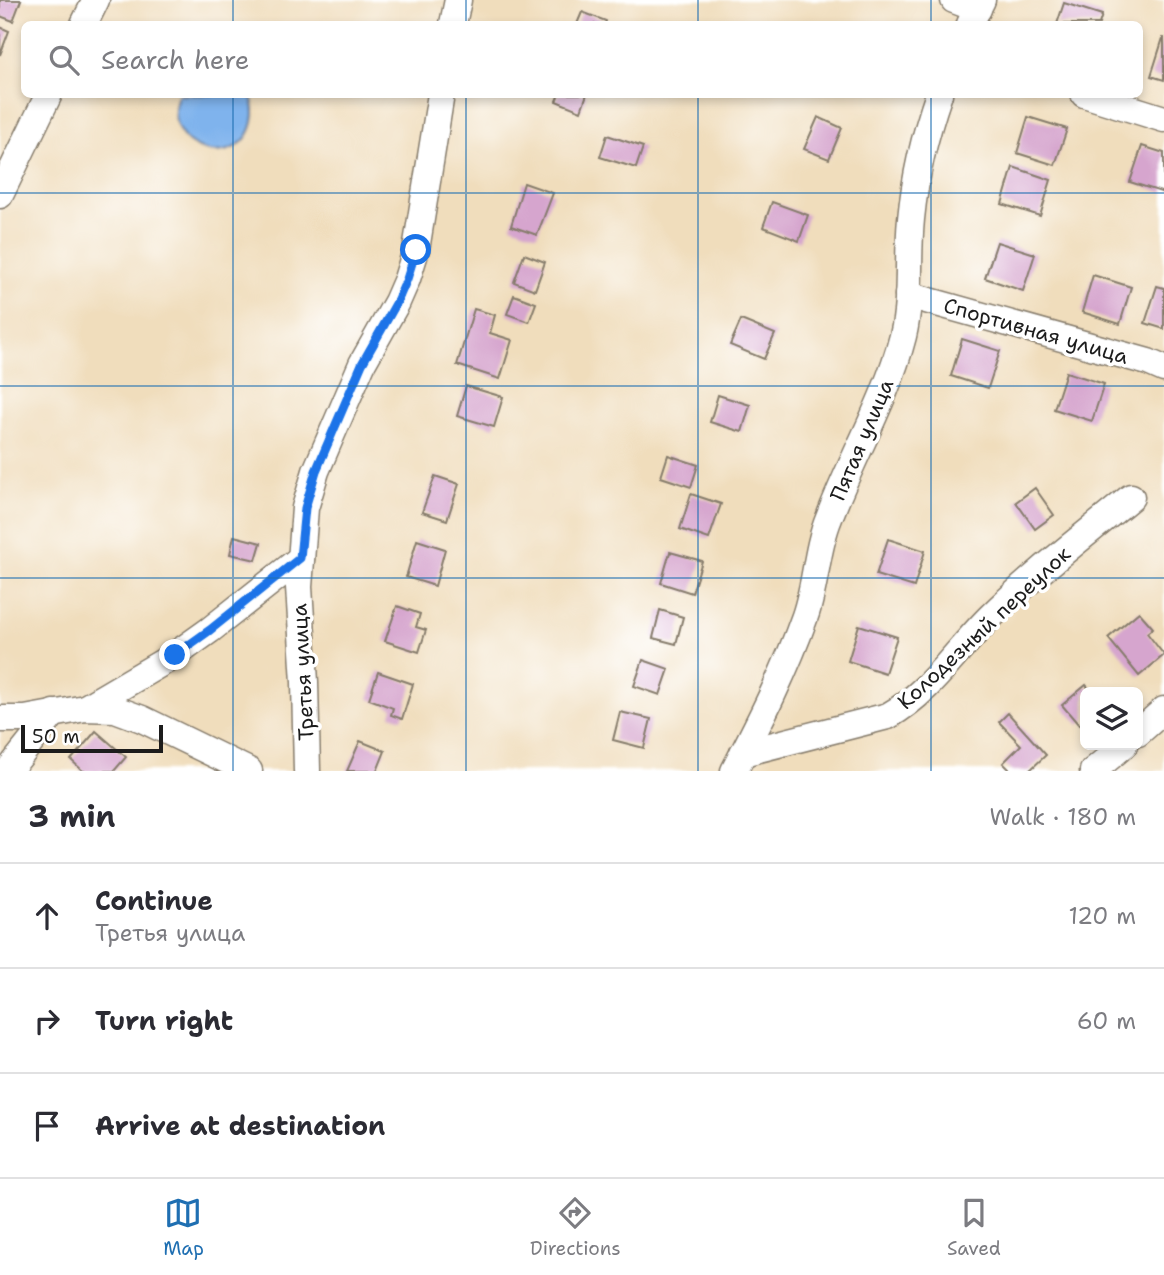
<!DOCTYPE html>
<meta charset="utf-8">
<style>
body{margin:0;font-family:"Shantell Sans",sans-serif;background:#f2f2f3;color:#2b2b33}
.controls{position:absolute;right:21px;bottom:21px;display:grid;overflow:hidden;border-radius:10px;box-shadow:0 4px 10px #0003}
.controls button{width:63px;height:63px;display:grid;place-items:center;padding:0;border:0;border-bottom:2px solid #e1e1e2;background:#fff;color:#2b2b33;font:35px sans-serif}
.scale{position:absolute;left:21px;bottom:18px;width:142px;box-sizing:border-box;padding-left:7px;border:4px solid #1c1c1c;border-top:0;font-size:19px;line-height:24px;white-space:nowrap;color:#1c1c1c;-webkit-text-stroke:5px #fff;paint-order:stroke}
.stop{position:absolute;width:21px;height:21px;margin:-16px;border:5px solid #1a73e8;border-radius:50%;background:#fff}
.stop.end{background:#1a73e8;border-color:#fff;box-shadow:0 2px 7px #0008}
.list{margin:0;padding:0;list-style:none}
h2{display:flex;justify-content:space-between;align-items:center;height:91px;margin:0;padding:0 28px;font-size:30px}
h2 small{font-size:23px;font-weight:400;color:#7c7c81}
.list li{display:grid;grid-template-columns:46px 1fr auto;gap:21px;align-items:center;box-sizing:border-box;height:105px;padding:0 28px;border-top:2px solid #e1e1e2}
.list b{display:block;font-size:26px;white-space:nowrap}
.list p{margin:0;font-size:23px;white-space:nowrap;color:#7c7c81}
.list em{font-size:23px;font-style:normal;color:#7c7c81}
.icon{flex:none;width:38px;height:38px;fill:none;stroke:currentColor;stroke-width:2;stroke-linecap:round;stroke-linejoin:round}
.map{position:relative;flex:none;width:1164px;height:771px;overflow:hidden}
.search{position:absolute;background:#fff;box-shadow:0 4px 10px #0003;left:21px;right:21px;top:21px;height:77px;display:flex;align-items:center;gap:18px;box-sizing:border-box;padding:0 24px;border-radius:10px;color:#7c7c81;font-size:26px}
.sheet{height:406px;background:#fff}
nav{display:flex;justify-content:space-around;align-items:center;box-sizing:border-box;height:98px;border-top:2px solid #e1e1e2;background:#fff;font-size:19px;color:#7c7c81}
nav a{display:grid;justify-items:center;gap:4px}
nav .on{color:#1f6fb2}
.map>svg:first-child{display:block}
.water{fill:#7fb3ed;stroke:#4e6884;stroke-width:2}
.building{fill:#d6a5ce}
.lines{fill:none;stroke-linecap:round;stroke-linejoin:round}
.minor-casing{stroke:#867c6c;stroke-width:29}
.minor{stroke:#fff;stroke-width:26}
.route{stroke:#1a73e8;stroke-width:9}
.grid{fill:none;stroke:#1f6fb2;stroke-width:2;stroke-opacity:0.55}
.labels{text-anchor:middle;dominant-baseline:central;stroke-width:7;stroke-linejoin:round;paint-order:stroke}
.street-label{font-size:21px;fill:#1c1c1c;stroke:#fff}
</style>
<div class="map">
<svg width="1164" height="771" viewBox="0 0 1164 771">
<rect width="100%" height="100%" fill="#fff"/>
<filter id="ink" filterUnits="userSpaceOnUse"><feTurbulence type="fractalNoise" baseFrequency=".0143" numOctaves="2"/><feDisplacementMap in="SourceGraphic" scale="14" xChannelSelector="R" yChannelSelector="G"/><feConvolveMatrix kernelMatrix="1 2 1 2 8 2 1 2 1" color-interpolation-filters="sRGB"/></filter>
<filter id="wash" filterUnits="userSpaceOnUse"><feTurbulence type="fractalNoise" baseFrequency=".00686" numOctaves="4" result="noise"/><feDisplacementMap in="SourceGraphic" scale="28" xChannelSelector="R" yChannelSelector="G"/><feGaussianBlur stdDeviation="1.57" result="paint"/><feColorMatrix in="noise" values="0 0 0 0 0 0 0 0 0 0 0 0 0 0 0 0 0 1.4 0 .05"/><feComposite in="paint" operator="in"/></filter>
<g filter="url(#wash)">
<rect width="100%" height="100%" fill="#f0ddbc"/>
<path class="water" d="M178,95H250C254,103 255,112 253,122C241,174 158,153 178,95Z"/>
<g id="blocks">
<g class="building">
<path d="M0,0H21L13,21L0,16Z"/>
<path d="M1064,3L1102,15L1099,24H1057Z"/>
<path d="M582,12L606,21L605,24H577Z"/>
<path d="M0,27L9,31L0,55Z"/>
<path d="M1163,38H1164V80L1151,76Z"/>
<path d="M559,94H587L581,111L556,101Z"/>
<path d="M818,117L842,128L829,159L804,149Z"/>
<path d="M1028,117L1067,129L1055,165L1017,153Z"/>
<path d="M607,135L643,147L636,168L600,157Z"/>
<path d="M1142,146L1164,153V193L1130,182Z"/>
<path d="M1013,167L1051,180L1040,216L1002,204Z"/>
<path d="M524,183L553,193L537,235L511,226Z"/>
<path d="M772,202L808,215L799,241L763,227Z"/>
<path d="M997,242L1035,254L1023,291L985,278Z"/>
<path d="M524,254L545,262L535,290L514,282Z"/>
<path d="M1093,275L1131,287L1120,324L1082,312Z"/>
<path d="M1157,286L1164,288V329L1145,323Z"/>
<path d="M514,295L536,303L529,322L507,314Z"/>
<path d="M474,309L495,315L490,333L512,340L500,379L457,365Z"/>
<path d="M741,320L775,334L764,359L730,345Z"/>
<path d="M962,339L1000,351L988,388L951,376Z"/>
<path d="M1066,372L1104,384L1092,421L1054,409Z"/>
<path d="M466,386L503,397L494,427L457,416Z"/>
<path d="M718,395L750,405L742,432L710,422Z"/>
<path d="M668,455L698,465L691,487L661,477Z"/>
<path d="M435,476L459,484L447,520L422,512Z"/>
<path d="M1035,488L1054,515L1035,529L1016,502Z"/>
<path d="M691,494L721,504L709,539L680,529Z"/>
<path d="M234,536L261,543L256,560L230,554Z"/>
<path d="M888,539L925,551L914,587L876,575Z"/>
<path d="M417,540L445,549L435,586L406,577Z"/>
<path d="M670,552L702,561L692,593L661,583Z"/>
<path d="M397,606L420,614L416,627L426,630L419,652L385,641Z"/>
<path d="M660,610L683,617L676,644L653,638Z"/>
<path d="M1139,612L1153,628L1147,633L1164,655L1139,676L1108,638Z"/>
<path d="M859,625L897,637L885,673L848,661Z"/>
<path d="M643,660L669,669L660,695L634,686Z"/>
<path d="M378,672L413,684L402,719L391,715L393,708L369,699Z"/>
<path d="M1086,685L1092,692H1085V719L1079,725L1062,705Z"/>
<path d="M620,712L651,719L644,748L613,740Z"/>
<path d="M1008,713L1046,755L1029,771H1011L1003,763L1021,745L999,722Z"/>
<path d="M96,731L126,757L114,771H83L71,760Z"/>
<path d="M360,741L385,751L377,771H347Z"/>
</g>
</g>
</g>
<g filter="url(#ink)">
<use href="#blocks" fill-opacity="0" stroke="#867c6c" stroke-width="2"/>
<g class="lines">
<defs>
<g id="minor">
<path d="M954,0L978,9"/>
<path d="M84,24L96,0"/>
<path d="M453,24L458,0"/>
<path d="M970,24L982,0"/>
<path d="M1084,94L1164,119"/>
<path d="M0,195L49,94"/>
<path d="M908,295L1148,362L1164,369"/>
<path d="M85,708L175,655L210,630L301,558"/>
<path d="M0,719H25L85,708L115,709L142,719L249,771"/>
<path d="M1138,733L1164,710"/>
<path d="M743,753L888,716C931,692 957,649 992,615C1035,573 1084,536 1131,497"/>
<path d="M8,771L54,713"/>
<path d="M307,771L305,682L299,587L305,508L316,471L362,364L397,302L407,279L416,250L441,94"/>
<path d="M734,771C760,721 786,670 805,616C816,585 816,549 829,518C852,457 887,399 903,336C912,298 907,258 911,219C915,177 925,134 939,94"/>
<path d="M1093,771L1124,745"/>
</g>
</defs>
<use href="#minor" class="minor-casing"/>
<use href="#minor" class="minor"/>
</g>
</g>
<g class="lines" filter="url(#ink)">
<path class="route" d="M175,655L210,630L300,558L305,508L316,471L362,364L397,302L407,279L416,250"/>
</g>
<path class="grid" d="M233,0V24M466,0V24M698,0V24M931,0V24M233,94V771M466,94V771M698,94V771M931,94V771M0,193H1164M0,386H1164M0,578H1164"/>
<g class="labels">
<g class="street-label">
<text transform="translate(1036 331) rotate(16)">Спортивная улица</text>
<text transform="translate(862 440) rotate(-67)">Пятая улица</text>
<text transform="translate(984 628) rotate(-43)">Колодезный переулок</text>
<text transform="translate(303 672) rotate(-93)">Третья улица</text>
</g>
</g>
</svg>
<div class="controls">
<button><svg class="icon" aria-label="layers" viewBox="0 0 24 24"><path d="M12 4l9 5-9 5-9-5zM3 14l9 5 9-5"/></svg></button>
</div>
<div class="scale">50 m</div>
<div class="stop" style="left:416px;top:250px"></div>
<div class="stop end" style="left:175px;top:655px"></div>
<div class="search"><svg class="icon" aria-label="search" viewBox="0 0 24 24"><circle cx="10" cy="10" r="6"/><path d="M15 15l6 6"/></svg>Search here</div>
</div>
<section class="sheet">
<h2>3 min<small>Walk · 180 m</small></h2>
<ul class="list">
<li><svg class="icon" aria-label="ahead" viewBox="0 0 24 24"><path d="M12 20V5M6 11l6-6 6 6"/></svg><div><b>Continue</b><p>Третья улица</p></div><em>120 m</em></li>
<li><svg class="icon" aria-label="right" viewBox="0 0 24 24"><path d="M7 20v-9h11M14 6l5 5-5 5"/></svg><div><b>Turn right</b></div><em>60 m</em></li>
<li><svg class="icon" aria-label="arrive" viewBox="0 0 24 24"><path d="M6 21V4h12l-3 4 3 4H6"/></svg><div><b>Arrive at destination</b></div></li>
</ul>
</section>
<nav>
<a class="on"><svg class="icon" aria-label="map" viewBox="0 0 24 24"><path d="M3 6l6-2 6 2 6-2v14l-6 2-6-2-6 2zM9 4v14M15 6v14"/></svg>Map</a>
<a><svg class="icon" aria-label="directions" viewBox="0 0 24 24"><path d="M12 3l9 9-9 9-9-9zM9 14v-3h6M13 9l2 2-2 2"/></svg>Directions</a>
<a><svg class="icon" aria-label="saved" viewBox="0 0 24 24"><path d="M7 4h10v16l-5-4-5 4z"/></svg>Saved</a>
</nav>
